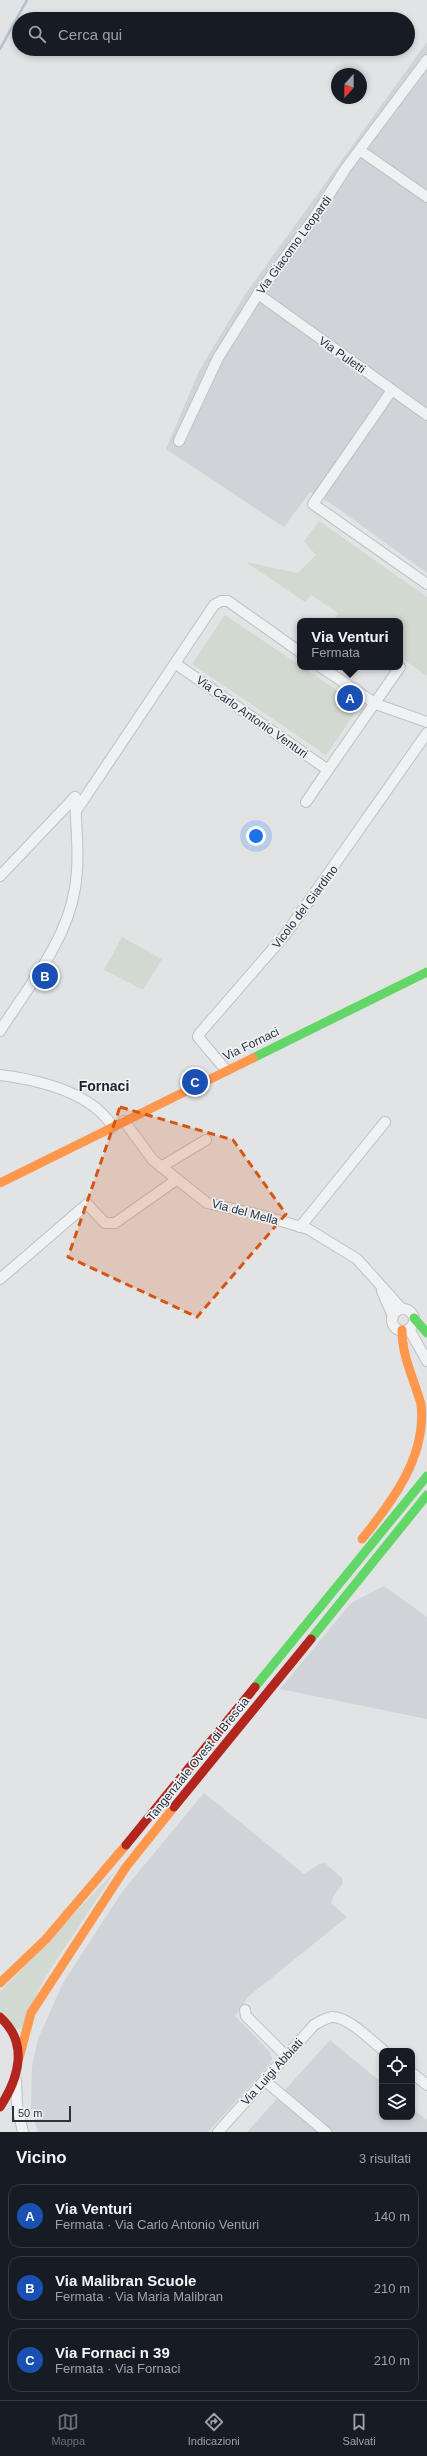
<!DOCTYPE html>
<html lang="it">
<meta charset="utf-8">
<style>
body{margin:0;font-family:Arial,sans-serif;background:#20242c;color:#f1f3f6}
.controls{position:absolute;right:12px;bottom:12px;display:grid;overflow:hidden;border-radius:8px;box-shadow:0 2px 6px #0003}
.controls button{width:36px;height:36px;display:grid;place-items:center;padding:0;border:0;border-bottom:1px solid #363941;background:#171b24;color:#f1f3f6;font:20px sans-serif}
.compass{position:absolute;left:331px;top:68px;width:36px;height:36px;border-radius:50%;background:#171b24;box-shadow:0 2px 6px #0003;rotate:201deg}
.scale{position:absolute;left:12px;bottom:10px;width:59px;box-sizing:border-box;padding-left:4px;border:2px solid #29323d;border-top:0;font-size:11px;line-height:14px;white-space:nowrap;color:#29323d;-webkit-text-stroke:3px #eff2f5;paint-order:stroke}
.you{position:absolute;left:256px;top:836px;width:14px;height:14px;margin:-10px;border:3px solid #fff;border-radius:50%;background:#1a73e8;box-shadow:0 0 0 6px #1a73e833}
.badge{display:grid;place-items:center;width:26px;height:26px;border-radius:50%;background:#697078;color:#fff;font-size:13px;font-weight:700}
.pin{position:absolute;translate:-50% -50%;border:2px solid #fff;box-shadow:0 1px 4px #0006}
.popup{position:absolute;left:297px;top:618px;width:106px;height:52px;box-sizing:border-box;display:grid;place-content:center;border-radius:8px;background:#171b24;filter:drop-shadow(0 1px 3px #0005);font-size:13px;white-space:nowrap;color:#9ea1a6}
.popup b{font-size:15px;color:#f1f3f6}
.popup::after{content:'';position:absolute;left:50%;top:100%;margin-left:-8px;border:8px solid transparent;border-top-color:#171b24}
.list{margin:0;padding:0;list-style:none}
h2{display:flex;justify-content:space-between;align-items:center;height:52px;margin:0;padding:0 16px;font-size:17px}
h2 small{font-size:13px;font-weight:400;color:#9ea1a6}
.list li{display:grid;grid-template-columns:26px 1fr auto;gap:12px;align-items:center;box-sizing:border-box;height:64px;margin:0 8px 8px;padding:0 8px;border:1px solid #363941;border-radius:12px}
.list b{display:block;font-size:15px;white-space:nowrap}
.list p{margin:0;font-size:13px;white-space:nowrap;color:#9ea1a6}
.list em{font-size:13px;font-style:normal;color:#9ea1a6}
.icon{flex:none;width:22px;height:22px;fill:none;stroke:currentColor;stroke-width:2;stroke-linecap:round;stroke-linejoin:round}
.map{position:relative;flex:none;width:427px;height:2132px;overflow:hidden}
.search{position:absolute;background:#171b24;box-shadow:0 2px 6px #0003;left:12px;right:12px;top:12px;height:44px;display:flex;align-items:center;gap:10px;box-sizing:border-box;padding:0 14px;border-radius:22px;color:#9ea1a6;font-size:15px}
.sheet{height:268px;background:#171b24}
nav{display:flex;justify-content:space-around;align-items:center;box-sizing:border-box;height:56px;border-top:1px solid #363941;background:#171b24;font-size:11px;color:#9ea1a6}
nav a{display:grid;justify-items:center;gap:2px}
nav .on{color:#697078}
.map>svg:first-child{display:block}
.built{fill:#d0d3d8}
.green{fill:#d2d9d1}
.lines{fill:none;stroke-linecap:round;stroke-linejoin:round}
.stream{stroke:#b1c1cf;stroke-width:2.5}
.street-casing{stroke:#bfc1c3;stroke-width:12}
.street{stroke:#f0f1f3;stroke-width:10}
.fast{stroke:#63d668;stroke-width:9}
.slow{stroke:#ff974d;stroke-width:9}
.jam{stroke:#b3261e;stroke-width:9}
.marked{fill:#d55511;fill-opacity:0.2;stroke:#d55511;stroke-width:3;stroke-dasharray:8 5;stroke-linejoin:round}
.labels{text-anchor:middle;dominant-baseline:central;stroke-width:3.5;stroke-linejoin:round;paint-order:stroke}
.street-label{font-size:12px;fill:#29323d;stroke:#eff2f5}
.quarter-label{font-size:14px;font-weight:bold;fill:#1c232e;stroke:#eff2f5}
</style>
<div class="map">
<svg width="427" height="2132" viewBox="0 0 427 2132">
<rect width="100%" height="100%" fill="#e1e3e5"/>
<g class="built">
<path d="M427,42V573L336,507L310,492L284,527L166,449L199,371L244,296Z"/>
<path d="M384,1586L427,1617V1719L280,1689L351,1603Z"/>
<path d="M204,1793L304,1874L319,1864L325,1863L342,1878L343,1883L333,1897L331,1903L347,1917L249,1996L235,2016L270,2052L272,2059L270,2064L208,2132H38L31,2109L32,2067L38,2039L63,1983L122,1892Z"/>
<path d="M330,2040L382,2083V2117H412V2108L427,2120V2132H247Z"/>
</g>
<g class="green">
<path d="M319,521L427,597V676L400,657V621H333L338,613L311,595L305,602L246,562L298,573L316,555L304,541Z"/>
<path d="M225,615L360,706L326,755L192,664Z"/>
<path d="M122,937L162,959L143,990L104,970Z"/>
<path d="M115,1871L44,1979L21,2029H14L0,2014V1992Z"/>
</g>
<g class="lines">
<path class="stream" d="M0,49L27,0"/>
<defs>
<g id="street">
<path d="M361,151L427,197"/>
<path d="M258,294L427,415"/>
<path d="M392,390L313,504L427,584"/>
<path d="M179,441L218,358L258,294L314,218L346,168L427,60"/>
<path d="M176,664L328,770L400,667"/>
<path d="M321,667L376,704L427,722"/>
<path d="M306,802L328,770"/>
<path d="M76,811L214,605L221,601H228L300,652"/>
<path d="M0,876L75,797"/>
<path d="M0,1031C28,987 67,941 75,888C80,858 76,827 75,797"/>
<path d="M226,1070L198,1037L199,1034L285,935L427,733"/>
<path d="M0,1075C39,1080 91,1092 113,1127"/>
<path d="M124,1121L153,1160L207,1203L264,1216L308,1229L357,1259L402,1309"/>
<path d="M161,1167L206,1140"/>
<path d="M300,1227L385,1122"/>
<path d="M0,1279L87,1204L105,1223H115L176,1180"/>
<path d="M382,1291L393,1316"/>
<circle cx="403" cy="1320" r="11"/>
<path d="M409,1329L427,1361"/>
<path d="M245,2010L246,2016L286,2056"/>
<path d="M412,2073L427,2085"/>
<path d="M264,2080L326,2132"/>
<path d="M16,2081L17,2105L23,2132"/>
<path d="M218,2132L314,2025C319,2022 326,2018 332,2017C347,2016 372,2041 384,2051"/>
</g>
</defs>
<use href="#street" class="street-casing"/>
<use href="#street" class="street"/>
<g class="fast">
<path d="M253,1058L427,972"/>
<path d="M414,1318L427,1333"/>
<path d="M311,1639L427,1495"/>
<path d="M255,1687L427,1476"/>
</g>
<g class="slow">
<path d="M0,1183L253,1058"/>
<path d="M362,1539C392,1502 427,1456 421,1404C414,1379 402,1357 402,1330"/>
<path d="M0,1983L46,1939L126,1845"/>
<path d="M19,2058L31,2013L126,1867L174,1807"/>
</g>
<g class="jam">
<path d="M174,1807L311,1639"/>
<path d="M126,1845L255,1687"/>
<path d="M0,2017C29,2043 19,2078 0,2107"/>
</g>
</g>
<path class="marked" d="M120,1107L233,1140L286,1214L197,1317L68,1257Z"/>
<g class="labels">
<g class="street-label">
<text transform="translate(294 245) rotate(-54)">Via Giacomo Leopardi</text>
<text transform="translate(342 355) rotate(35)">Via Puletti</text>
<text transform="translate(252 717) rotate(35)">Via Carlo Antonio Venturi</text>
<text transform="translate(305 907) rotate(-53)">Vicolo del Giardino</text>
<text transform="translate(251 1044) rotate(-26)">Via Fornaci</text>
<text transform="translate(245 1212) rotate(15)">Via del Mella</text>
<text transform="translate(198 1759) rotate(-51)">Tangenziale Ovest di Brescia</text>
<text transform="translate(272 2072) rotate(-48)">Via Luigi Abbiati</text>
</g>
<g class="quarter-label">
<text x="104" y="1086">Fornaci</text>
</g>
</g>
</svg>
<div class="controls">
<button><svg class="icon" aria-label="locate" viewBox="0 0 24 24"><circle cx="12" cy="12" r="6"/><path d="M12 2v4M12 18v4M2 12h4M18 12h4"/></svg></button>
<button><svg class="icon" aria-label="layers" viewBox="0 0 24 24"><path d="M12 4l9 5-9 5-9-5zM3 14l9 5 9-5"/></svg></button>
</div>
<svg class="compass" viewBox="-18 -18 36 36"><path d="M0-13l5 13h-10z" fill="#e53935"/><path d="M0 13l5-13h-10z" fill="#9ea1a6"/></svg>
<div class="scale">50 m</div>
<div class="you"></div>
<div class="pin badge" style="left:350px;top:698px;background:#1a4fb4">A</div>
<div class="popup"><b>Via Venturi</b>Fermata</div>
<div class="pin badge" style="left:45px;top:976px;background:#1a4fb4">B</div>
<div class="pin badge" style="left:195px;top:1082px;background:#1a4fb4">C</div>
<div class="search"><svg class="icon" aria-label="search" viewBox="0 0 24 24"><circle cx="10" cy="10" r="6"/><path d="M15 15l6 6"/></svg>Cerca qui</div>
</div>
<section class="sheet">
<h2>Vicino<small>3 risultati</small></h2>
<ul class="list">
<li><span class="badge" style="background:#1a4fb4">A</span><div><b>Via Venturi</b><p>Fermata · Via Carlo Antonio Venturi</p></div><em>140 m</em></li>
<li><span class="badge" style="background:#1a4fb4">B</span><div><b>Via Malibran Scuole</b><p>Fermata · Via Maria Malibran</p></div><em>210 m</em></li>
<li><span class="badge" style="background:#1a4fb4">C</span><div><b>Via Fornaci n 39</b><p>Fermata · Via Fornaci</p></div><em>210 m</em></li>
</ul>
</section>
<nav>
<a class="on"><svg class="icon" aria-label="map" viewBox="0 0 24 24"><path d="M3 6l6-2 6 2 6-2v14l-6 2-6-2-6 2zM9 4v14M15 6v14"/></svg>Mappa</a>
<a><svg class="icon" aria-label="directions" viewBox="0 0 24 24"><path d="M12 3l9 9-9 9-9-9zM9 14v-3h6M13 9l2 2-2 2"/></svg>Indicazioni</a>
<a><svg class="icon" aria-label="saved" viewBox="0 0 24 24"><path d="M7 4h10v16l-5-4-5 4z"/></svg>Salvati</a>
</nav>
